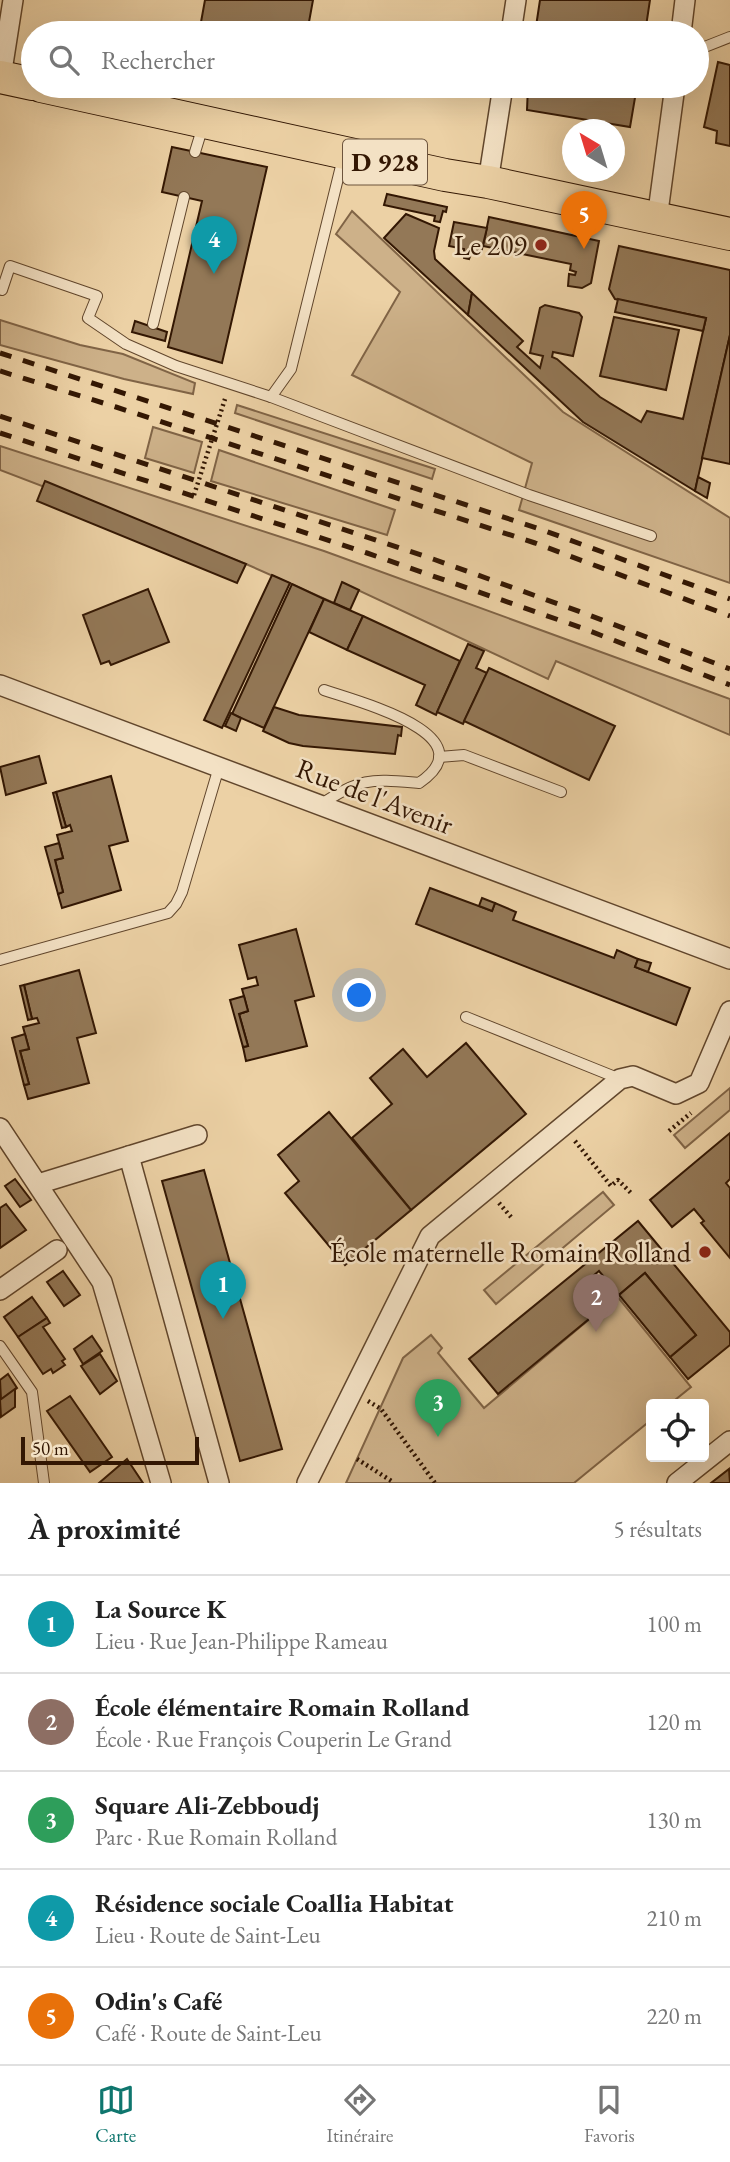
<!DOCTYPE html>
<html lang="fr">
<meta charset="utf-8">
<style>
body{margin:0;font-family:"EB Garamond",serif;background:#f6f6f6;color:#222}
.controls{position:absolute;right:21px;bottom:21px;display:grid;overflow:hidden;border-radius:7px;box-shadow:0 7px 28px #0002}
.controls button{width:63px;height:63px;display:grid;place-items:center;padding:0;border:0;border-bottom:2px solid #e0e0e0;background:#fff;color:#222;font:35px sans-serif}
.compass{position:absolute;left:562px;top:119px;width:63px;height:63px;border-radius:50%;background:#fff;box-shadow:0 7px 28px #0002;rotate:322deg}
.scale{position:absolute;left:21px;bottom:18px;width:178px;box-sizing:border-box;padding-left:7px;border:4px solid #331703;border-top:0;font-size:19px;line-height:24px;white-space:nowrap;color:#331703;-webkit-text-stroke:5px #f3e1c4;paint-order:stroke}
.you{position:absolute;left:360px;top:996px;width:24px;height:24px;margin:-18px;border:5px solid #fff;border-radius:50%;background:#1a73e8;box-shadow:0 0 0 10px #1a73e833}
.badge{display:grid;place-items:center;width:46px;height:46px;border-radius:50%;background:#0f766e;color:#fff;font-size:23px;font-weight:700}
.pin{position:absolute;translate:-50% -58px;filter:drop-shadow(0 2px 4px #0008)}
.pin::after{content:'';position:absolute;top:37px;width:24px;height:21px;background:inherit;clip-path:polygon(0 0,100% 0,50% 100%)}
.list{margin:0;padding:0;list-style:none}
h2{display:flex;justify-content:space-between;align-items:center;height:91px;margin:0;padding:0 28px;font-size:30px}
h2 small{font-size:23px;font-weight:400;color:#767676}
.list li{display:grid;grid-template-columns:46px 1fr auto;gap:21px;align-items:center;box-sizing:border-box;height:98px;padding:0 28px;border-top:2px solid #e0e0e0}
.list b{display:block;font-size:26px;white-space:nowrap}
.list p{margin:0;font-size:23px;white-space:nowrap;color:#767676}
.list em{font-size:23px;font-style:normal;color:#767676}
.icon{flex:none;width:38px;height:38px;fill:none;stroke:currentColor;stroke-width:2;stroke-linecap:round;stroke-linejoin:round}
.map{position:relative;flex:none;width:730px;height:1483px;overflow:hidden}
.search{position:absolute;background:#fff;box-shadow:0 7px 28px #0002;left:21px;right:21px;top:21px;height:77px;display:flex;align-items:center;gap:18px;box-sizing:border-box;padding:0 24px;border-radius:38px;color:#767676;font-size:26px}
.sheet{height:581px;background:#fff}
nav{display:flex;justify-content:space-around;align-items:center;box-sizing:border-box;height:98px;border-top:2px solid #e0e0e0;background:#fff;font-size:19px;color:#767676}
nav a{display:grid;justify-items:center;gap:4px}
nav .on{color:#0f766e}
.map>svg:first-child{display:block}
.green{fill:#cdb189;stroke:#806446;stroke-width:2}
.building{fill:#937857;stroke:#331703;stroke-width:2}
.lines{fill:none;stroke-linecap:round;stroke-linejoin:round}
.lane-casing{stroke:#61462c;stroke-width:12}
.street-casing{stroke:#61462c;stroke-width:22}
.primary-casing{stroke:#331703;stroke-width:34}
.path{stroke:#331703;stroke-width:4.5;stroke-dasharray:2 3.5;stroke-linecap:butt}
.lane{stroke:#f3e1c4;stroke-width:10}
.street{stroke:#f3e1c4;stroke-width:19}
.primary{stroke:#ecd1a5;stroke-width:32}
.rail{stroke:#331703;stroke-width:5;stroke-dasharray:12 12;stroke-linecap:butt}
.poi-dot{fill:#8f2418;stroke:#f3e1c4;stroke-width:2.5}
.labels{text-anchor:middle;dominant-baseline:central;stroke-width:5;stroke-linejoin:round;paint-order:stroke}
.shield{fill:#f3e1c4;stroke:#6d543d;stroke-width:2}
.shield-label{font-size:26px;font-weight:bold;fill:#331703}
.poi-label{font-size:28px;fill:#331703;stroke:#f3e1c4;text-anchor:end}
.street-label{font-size:28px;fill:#331703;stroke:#f3e1c4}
</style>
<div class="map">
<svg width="730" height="1483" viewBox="0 0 730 1483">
<rect width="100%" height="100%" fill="#ecd1a5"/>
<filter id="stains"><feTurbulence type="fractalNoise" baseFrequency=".00286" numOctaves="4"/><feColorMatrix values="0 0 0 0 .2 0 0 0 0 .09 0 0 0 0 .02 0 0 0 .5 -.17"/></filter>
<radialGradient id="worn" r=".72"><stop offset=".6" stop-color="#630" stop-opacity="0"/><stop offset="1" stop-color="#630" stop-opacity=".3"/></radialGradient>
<g class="green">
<path d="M352,211L563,412L730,518V583L519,510L532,463L352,375L400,292L336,234Z"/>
<path d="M0,320L80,345L123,354L195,383L193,394L124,379L0,345Z"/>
<path d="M237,405L435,469L432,479L235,413Z"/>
<path d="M153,427L202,442L194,473L145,458Z"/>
<path d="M0,446L324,551L730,699V735L556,661L548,679L343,583L334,603L246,564L0,470Z"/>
<path d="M219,450L395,510L387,535L211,481Z"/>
<path d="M730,1088V1110L685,1148L674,1135Z"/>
<path d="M603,1192L614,1205L496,1304L484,1290Z"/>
<path d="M617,1296L691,1387L670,1404H651V1420L574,1483H346L403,1358L431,1335L442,1348L438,1353L484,1408Z"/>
</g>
<g class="building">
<path d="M205,0H313L307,33H287L243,24L241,30L201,22Z"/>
<path d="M540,0H650L645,33H535Z"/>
<path d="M718,62L730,65V146L716,143L717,131L704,127Z"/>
<path d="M528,86H637L630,127L527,110Z"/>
<path d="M172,147L267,167L222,363L168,347L202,201L162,192Z"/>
<path d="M387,194L447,207L446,212L443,211L440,222L434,221L435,216L384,205Z"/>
<path d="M406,214L439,228L434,251L435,259L472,293L468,315L384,238Z"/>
<path d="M489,217L599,241L591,283L582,288L568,286L569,274L575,275L576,272L570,270L571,264L483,246Z"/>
<path d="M454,222L487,228L481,253L472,251L469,259L464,258V249L449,246Z"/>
<path d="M619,246L730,270V335L695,491L583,422L468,315L472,293L523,341L517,347L540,368L543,356L530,353L540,308L545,305L579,313L582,317L573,356L553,352L552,357L557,359L600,397L641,422L647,411L683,419L706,318L615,299L609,289Z"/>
<path d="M618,299L706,318L703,331L615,312Z"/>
<path d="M614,317L679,330L666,390L600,376Z"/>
<path d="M135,321L167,332L165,341L132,332Z"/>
<path d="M730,335V464L702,458Z"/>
<path d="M698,477L710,483L707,498L695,491Z"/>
<path d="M45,481L246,564L237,583L37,501Z"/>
<path d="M272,575L290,583L222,728L204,720Z"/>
<path d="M342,582L359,590L350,610L334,603Z"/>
<path d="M292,584L324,599L264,728L232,714Z"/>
<path d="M148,589L169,642L111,665L109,661L101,664L83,615Z"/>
<path d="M324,599L363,616L347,650L309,632Z"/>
<path d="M363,616L460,661L436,715L416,705L425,685L347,650Z"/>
<path d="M468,644L484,651L476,668L487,673L463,724L437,712Z"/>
<path d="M489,668L615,726L589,780L464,721Z"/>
<path d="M274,707L299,715L402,727L401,736L398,735L395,754L303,746L289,743L263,731Z"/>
<path d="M231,713L241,718L236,731L225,726Z"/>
<path d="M39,756L46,783L6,795L0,767Z"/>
<path d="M111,776L128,841L109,846L121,890L62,908L58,894L63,892L55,860L63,858L57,835L72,831L70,825L66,827L56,792Z"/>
<path d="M56,792L66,827L62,828L53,793Z"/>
<path d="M59,843L63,858L55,860L63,892L58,894L45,847Z"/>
<path d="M430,888L492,911L495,903L516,912L513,920L614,958L617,950L638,959L635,967L690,988L676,1025L416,924Z"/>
<path d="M482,898L495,903L492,911L479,906Z"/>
<path d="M296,929L314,996L295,1001L307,1046L246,1061L243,1047L248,1046L239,1014L248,1011L242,989L258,985L256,977L248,979L239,945Z"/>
<path d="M638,959L651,963L648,972L635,967Z"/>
<path d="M79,970L96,1033L77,1038L89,1083L28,1099L24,1085L29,1084L20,1051L29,1049L23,1027L39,1023L37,1018L32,1019L24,985Z"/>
<path d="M24,985L32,1019L28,1020L20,986Z"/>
<path d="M244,996L248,1011L239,1014L248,1046L243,1047L230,1000Z"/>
<path d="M25,1034L29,1049L20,1051L29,1084L24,1085L12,1038Z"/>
<path d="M466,1043L526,1114L411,1210L352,1138L392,1104L370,1078L403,1049L427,1077Z"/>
<path d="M329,1112L411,1210L345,1265L285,1193L299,1181L278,1155Z"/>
<path d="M730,1133V1179L726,1183L730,1188V1258L701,1223L704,1221L694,1209L672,1227L650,1200Z"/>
<path d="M204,1170L282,1449L240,1461L162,1181Z"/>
<path d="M15,1179L31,1200L20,1207L5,1186Z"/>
<path d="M6,1204L26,1230L0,1248V1208Z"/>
<path d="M638,1221L730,1332V1345L688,1379L670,1357L696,1335L645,1273L619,1295L599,1271L576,1290L595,1314L498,1394L469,1359Z"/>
<path d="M63,1271L80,1295L64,1306L47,1282Z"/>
<path d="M645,1273L696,1335L670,1357L619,1295Z"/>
<path d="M32,1297L47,1318L18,1337L4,1317Z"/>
<path d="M47,1318L50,1323L43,1327L65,1359L62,1361L65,1365L53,1373L51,1369L43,1374L18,1337Z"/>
<path d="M92,1336L102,1351L83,1364L74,1349Z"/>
<path d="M100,1354L117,1381L100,1394L81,1366Z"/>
<path d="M8,1374L17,1388L1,1400L0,1380Z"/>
<path d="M15,1389V1407L1,1417L0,1400Z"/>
<path d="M70,1396L112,1457L90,1472L47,1411Z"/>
<path d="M127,1459L143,1483H99Z"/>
<path d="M729,1469L730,1483H711Z"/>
</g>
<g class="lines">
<defs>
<g id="lane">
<path d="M697,50L730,37"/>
<path d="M195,152L203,126"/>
<path d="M0,289L2,290L10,266L97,296L88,318L126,344L176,366L271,397L529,495L651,536"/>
<path d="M153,324L184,197"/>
<path d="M271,397L291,369L343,158"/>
<path d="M439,757L464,755L561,792"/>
<path d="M320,805C361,777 371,779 419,783C490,735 355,701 324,690"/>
<path d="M0,960L168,913L176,904L182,892L219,767"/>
<path d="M466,1017L620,1079"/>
<path d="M0,1346L32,1392L44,1483"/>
</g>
<g id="street">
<path d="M511,33L516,0"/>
<path d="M681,33L685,0"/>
<path d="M1,77L13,0"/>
<path d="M488,182L503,86"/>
<path d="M657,219L675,86"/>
<path d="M0,685L730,959"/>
<path d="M0,1128L102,1282L161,1483"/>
<path d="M129,1156L219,1483"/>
<path d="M38,1184L197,1135"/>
<path d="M0,1290L57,1250"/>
<path d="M307,1483L430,1236L620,1079L633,1076L676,1094L699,1083L730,1011"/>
<path d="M677,1483L730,1441"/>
</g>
<g id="primary">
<path d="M0,77L33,84"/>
<path d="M41,86L445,175L488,182L730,234"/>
</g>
</defs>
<use href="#lane" class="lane-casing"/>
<use href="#street" class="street-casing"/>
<use href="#primary" class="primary-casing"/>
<g class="path">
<path d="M194,495L225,399"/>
<path d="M669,1131L691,1113"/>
<path d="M575,1141L611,1186L618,1180L631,1193"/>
<path d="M499,1203L511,1217"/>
<path d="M368,1401L381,1409L435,1483"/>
<path d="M357,1459L393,1482"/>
</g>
<use href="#lane" class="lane"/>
<use href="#street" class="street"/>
<use href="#primary" class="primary"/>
<g class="rail">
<path d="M0,353L540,529L730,599"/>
<path d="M0,371L116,407L535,543L730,616"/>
<path d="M0,416L433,559L589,615L730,669"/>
<path d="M0,433L367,553L582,628L730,685"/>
</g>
</g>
<g class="poi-dot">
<circle cx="541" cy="245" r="7"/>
<circle cx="705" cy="1252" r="7"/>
</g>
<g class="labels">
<rect class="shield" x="343" y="139.5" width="84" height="45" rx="5"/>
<g class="shield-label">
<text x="385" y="162">D 928</text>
</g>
<g class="poi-label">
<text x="527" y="245">Le 209</text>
<text x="691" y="1252">École maternelle Romain Rolland</text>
</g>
<g class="street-label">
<text transform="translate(375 796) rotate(21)">Rue de l'Avenir</text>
</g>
</g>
<rect width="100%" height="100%" filter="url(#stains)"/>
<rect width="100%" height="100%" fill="url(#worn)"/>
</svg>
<div class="controls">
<button><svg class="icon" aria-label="locate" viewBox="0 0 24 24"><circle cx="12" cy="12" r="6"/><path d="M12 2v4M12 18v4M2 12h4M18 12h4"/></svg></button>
</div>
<svg class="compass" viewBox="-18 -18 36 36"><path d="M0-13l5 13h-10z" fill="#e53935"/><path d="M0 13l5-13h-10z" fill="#767676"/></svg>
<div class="scale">50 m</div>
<div class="you"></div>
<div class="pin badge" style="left:223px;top:1319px;background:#0f9aa8">1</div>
<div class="pin badge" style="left:596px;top:1332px;background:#8d6e63">2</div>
<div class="pin badge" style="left:438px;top:1437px;background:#2e9e5b">3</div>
<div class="pin badge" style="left:214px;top:274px;background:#0f9aa8">4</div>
<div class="pin badge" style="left:584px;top:249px;background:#e8710a">5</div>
<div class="search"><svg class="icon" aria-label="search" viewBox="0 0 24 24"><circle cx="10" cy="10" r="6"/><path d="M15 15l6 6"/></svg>Rechercher</div>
</div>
<section class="sheet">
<h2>À proximité<small>5 résultats</small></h2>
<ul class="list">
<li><span class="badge" style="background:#0f9aa8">1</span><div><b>La Source K</b><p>Lieu · Rue Jean-Philippe Rameau</p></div><em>100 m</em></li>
<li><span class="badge" style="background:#8d6e63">2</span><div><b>École élémentaire Romain Rolland</b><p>École · Rue François Couperin Le Grand</p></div><em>120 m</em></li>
<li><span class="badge" style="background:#2e9e5b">3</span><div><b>Square Ali-Zebboudj</b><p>Parc · Rue Romain Rolland</p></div><em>130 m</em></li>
<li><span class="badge" style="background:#0f9aa8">4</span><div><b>Résidence sociale Coallia Habitat</b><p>Lieu · Route de Saint-Leu</p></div><em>210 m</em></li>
<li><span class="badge" style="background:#e8710a">5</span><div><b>Odin's Café</b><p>Café · Route de Saint-Leu</p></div><em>220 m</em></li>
</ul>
</section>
<nav>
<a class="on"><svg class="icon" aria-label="map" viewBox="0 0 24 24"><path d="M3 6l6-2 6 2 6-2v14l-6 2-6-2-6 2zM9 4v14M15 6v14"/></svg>Carte</a>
<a><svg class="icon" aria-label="directions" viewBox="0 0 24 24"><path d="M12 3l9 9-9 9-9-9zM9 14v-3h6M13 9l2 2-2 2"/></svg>Itinéraire</a>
<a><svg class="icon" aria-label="saved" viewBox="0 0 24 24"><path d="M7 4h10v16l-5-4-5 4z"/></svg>Favoris</a>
</nav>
